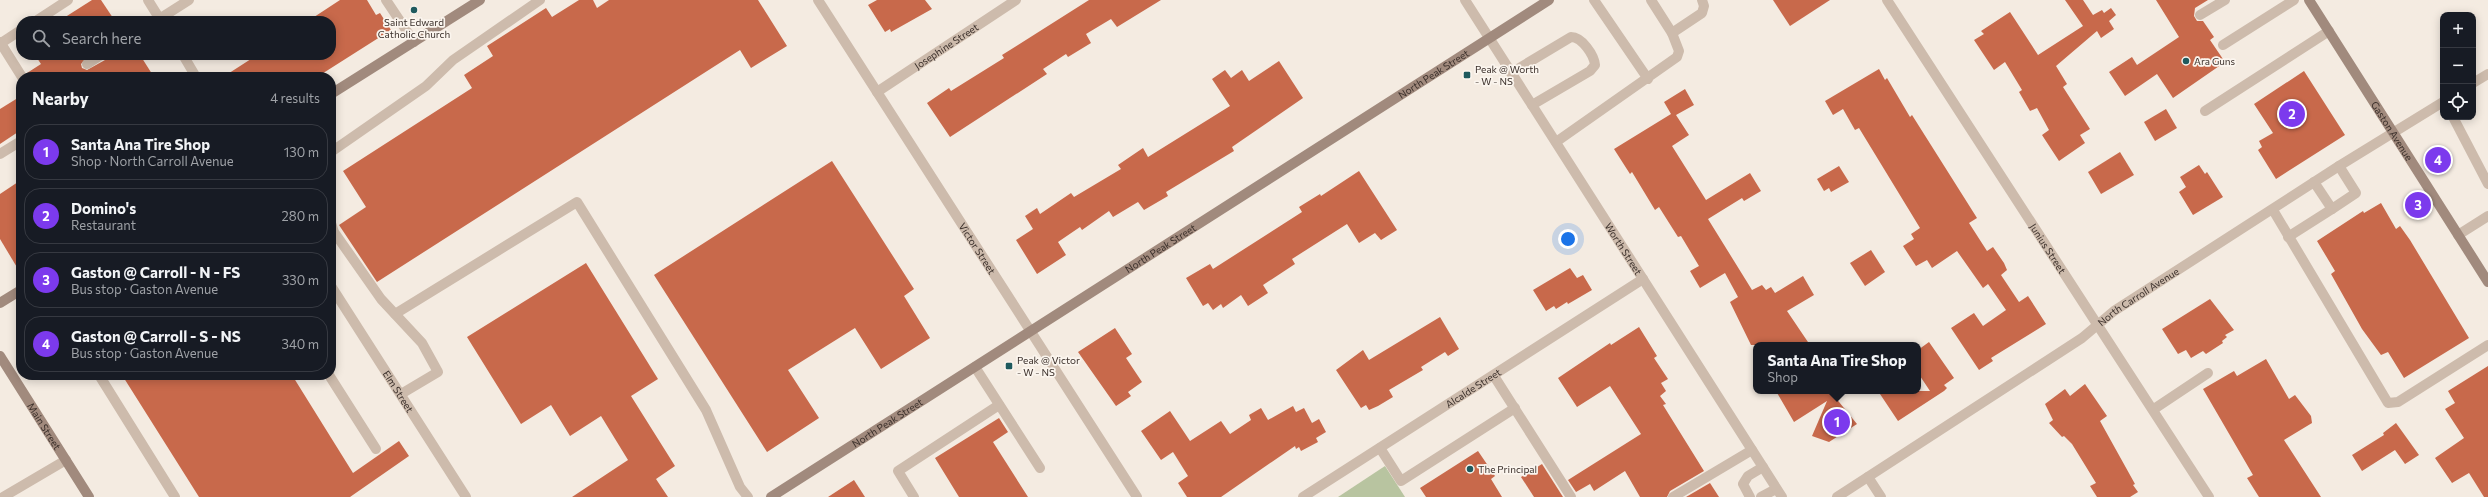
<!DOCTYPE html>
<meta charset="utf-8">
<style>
body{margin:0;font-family:Commissioner,sans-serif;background:#20242c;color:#f1f3f6}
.controls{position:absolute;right:12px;top:12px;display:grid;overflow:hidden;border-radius:8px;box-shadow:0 2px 10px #0003}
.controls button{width:36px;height:36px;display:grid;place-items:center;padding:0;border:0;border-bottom:1px solid #363941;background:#171b24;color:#f1f3f6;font:20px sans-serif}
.you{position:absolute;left:1568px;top:239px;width:14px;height:14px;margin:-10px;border:3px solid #fff;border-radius:50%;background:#1a73e8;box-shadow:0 0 0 6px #1a73e833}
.badge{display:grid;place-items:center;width:26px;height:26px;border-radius:50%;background:#7c3aed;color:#fff;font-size:13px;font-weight:700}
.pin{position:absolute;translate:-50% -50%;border:2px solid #fff;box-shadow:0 1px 4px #0006}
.popup{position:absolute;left:1753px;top:342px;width:168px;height:52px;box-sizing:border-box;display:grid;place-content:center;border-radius:8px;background:#171b24;filter:drop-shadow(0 1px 3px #0005);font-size:13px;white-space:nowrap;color:#9ea1a6}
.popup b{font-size:15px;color:#f1f3f6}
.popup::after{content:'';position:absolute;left:50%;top:100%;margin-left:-8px;border:8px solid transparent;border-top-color:#171b24}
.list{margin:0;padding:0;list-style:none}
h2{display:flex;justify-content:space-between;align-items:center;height:52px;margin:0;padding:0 16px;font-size:17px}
h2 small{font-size:13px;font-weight:400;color:#9ea1a6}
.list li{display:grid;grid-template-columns:26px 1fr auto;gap:12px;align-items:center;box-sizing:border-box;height:56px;margin:0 8px 8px;padding:0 8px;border:1px solid #363941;border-radius:16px}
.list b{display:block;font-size:15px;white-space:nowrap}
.list p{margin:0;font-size:13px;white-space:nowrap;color:#9ea1a6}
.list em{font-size:13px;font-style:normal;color:#9ea1a6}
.icon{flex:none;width:22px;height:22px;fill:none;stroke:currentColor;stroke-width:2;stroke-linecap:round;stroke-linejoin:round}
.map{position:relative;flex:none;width:2488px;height:497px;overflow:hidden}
.search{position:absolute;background:#171b24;box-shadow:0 2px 10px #0003;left:16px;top:16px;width:320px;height:44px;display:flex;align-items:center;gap:10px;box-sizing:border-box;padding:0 14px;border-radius:16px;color:#9ea1a6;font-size:15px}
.panel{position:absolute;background:#171b24;box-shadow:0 2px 10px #0003;left:16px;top:72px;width:320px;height:308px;border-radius:16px}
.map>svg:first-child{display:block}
.green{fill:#b8c4a0}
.building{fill:#c8694b}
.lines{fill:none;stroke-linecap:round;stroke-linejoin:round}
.service{stroke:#cdbbac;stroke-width:10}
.minor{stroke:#cdbbac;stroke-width:10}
.tertiary{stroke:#cdbbac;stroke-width:10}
.secondary{stroke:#a18a7d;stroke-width:10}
.poi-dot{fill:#1f5a5e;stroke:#fbf5ee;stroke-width:1.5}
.labels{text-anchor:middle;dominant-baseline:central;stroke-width:3.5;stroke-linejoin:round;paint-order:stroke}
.poi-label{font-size:10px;fill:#3b302b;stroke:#fbf5ee;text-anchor:start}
.street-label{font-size:10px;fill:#3b302b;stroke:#fbf5ee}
</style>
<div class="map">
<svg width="2488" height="497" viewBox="0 0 2488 497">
<rect width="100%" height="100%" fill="#f4ebe1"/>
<path class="green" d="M1385,466L1405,497H1338Z"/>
<g class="building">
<path d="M92,0H101L115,21H59Z"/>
<path d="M340,0H367L376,15L380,13L391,30L317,77H223L257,55H331V21H308Z"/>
<path d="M579,0H593L597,8L609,0H758L787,46L751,68L740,50L377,282L339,225L366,207L343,171L472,88L464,75L493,56L487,46L546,8L552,17Z"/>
<path d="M877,0H925L932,9L891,32L890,29L885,32L868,5Z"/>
<path d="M1089,0H1161L1117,27L1111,19L1086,34L1091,43L1068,57L1066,54L1043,69L1047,74L950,137L927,103L949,88L951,91L1004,58L1002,55Z"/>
<path d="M1773,0H1830L1790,26Z"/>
<path d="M2065,0H2083L2093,15L2102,10L2104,13L2111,8L2116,15L2109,21L2114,29L2101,38L2097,31L2056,66L2067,84L2063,87L2090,129L2080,135L2085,143L2059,161L2042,135L2049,130L2037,108L2030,111L2019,92L2022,90L2005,62L1994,70L1974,40L1984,34L1981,31L2010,12L2038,55L2083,26Z"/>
<path d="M2156,0H2208L2195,8L2194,16L2197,21H2203L2214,37L2210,40L2225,62L2173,98L2157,74L2125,96L2109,72L2132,57L2137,65L2179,37Z"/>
<path d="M35,55H89L81,64L82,68L87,70L105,60L107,55H140L154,77H28L27,73L41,64Z"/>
<path d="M1279,61L1303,98L1232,147L1234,151L1166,192L1168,196L1144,210L1138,202L1113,217L1109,211L1082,230L1080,227L1058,242L1066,255L1037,274L1016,240L1033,229L1025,216L1037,208L1040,214L1071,193L1074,197L1121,169L1118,165L1143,148L1148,157L1230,106L1212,79L1225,70L1231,78L1242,70L1249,81Z"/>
<path d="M1879,69L1885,80L1887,78L1910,117L1912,115L1977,218L1969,223L1987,251L1993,247L2004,263L2007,270L2001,275L2019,302L2028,296L2046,324L1991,358L1993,361L1979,370L1951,328L1974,313L1983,326L2006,310L1988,284L1983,288L1957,251L1932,268L1927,260L1916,266L1903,246L1914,239L1911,234L1920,228L1859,128L1855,130L1843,109L1833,115L1825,101Z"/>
<path d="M2304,71L2345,135L2276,179L2258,150L2262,147L2259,141L2273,133L2254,104Z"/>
<path d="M1685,89L1694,105L1676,115L1689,135L1672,146L1706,200L1750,173L1761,191L1744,201L1742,198L1708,219L1752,290L1762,285L1766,290L1771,287L1775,293L1803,276L1814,295L1787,311L1810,345H1751L1730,302L1738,297L1725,273L1700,288L1690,271L1699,266L1681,236L1678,237L1659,207L1655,210L1632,172L1630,174L1614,149L1671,114L1664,102Z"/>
<path d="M21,96V130L0,144V109Z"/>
<path d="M2166,109L2177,128L2155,141L2144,122Z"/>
<path d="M2120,152L2134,175L2101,194L2088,172Z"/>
<path d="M832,161L914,289L904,296L930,338L881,369L855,328L788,370L819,418L767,452L654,275Z"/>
<path d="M2199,165L2205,174L2207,172L2223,197L2193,215L2179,192L2186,187L2180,177Z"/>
<path d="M1839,166L1849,182L1831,192L1829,188L1824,191L1817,179Z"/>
<path d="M1359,171L1397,230L1381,240L1375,233L1359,243L1347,224L1292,259L1295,264L1263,285L1268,293L1248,306L1241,295L1223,308L1221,304L1213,310L1208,303L1203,306L1186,278L1210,264L1213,269L1302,212L1299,207L1320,194L1321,196Z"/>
<path d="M21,180V274L0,239V194Z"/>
<path d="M2381,203L2396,229L2400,226L2410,240L2469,338L2404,378L2388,352L2381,355L2362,329L2331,274L2335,271L2317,241L2363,211L2364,213Z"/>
<path d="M1871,250L1885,272L1865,286L1850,263Z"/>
<path d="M586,263L658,379L631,396L675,466L656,479L668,497H572L628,460L601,416L570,436L551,405L521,424L467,337Z"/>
<path d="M1570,268L1577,278L1583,275L1592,290L1568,304L1567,302L1556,309L1554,306L1546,311L1533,290Z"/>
<path d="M2210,299L2234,330L2225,335L2227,337L2222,341L2223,343L2206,354L2203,351L2191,358L2186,350L2178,354L2162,329Z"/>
<path d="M1440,317L1459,349L1448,356L1445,352L1421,367L1423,370L1389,390L1393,397L1378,406L1369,410L1366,405L1361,408L1336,370L1363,350L1369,360Z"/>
<path d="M1639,327L1657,356L1654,358L1668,379L1661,383L1666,391L1660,396L1666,404L1663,405L1704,471L1670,491L1667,497H1640L1625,471L1594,491L1590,484L1576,492L1568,480L1641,434L1610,386L1577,407L1558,378L1610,343L1611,345Z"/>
<path d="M1115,328L1132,354L1126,358L1142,382L1128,392L1131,396L1116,406L1078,352Z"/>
<path d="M1929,342L1954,378L1944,385L1947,388L1944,391L1898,421L1878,391H1930L1918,373V350Z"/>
<path d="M2266,359L2289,399L2295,395L2311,416L2312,423L2284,440L2321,497H2259L2247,478L2253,475L2203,389L2234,371L2237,376Z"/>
<path d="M2488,366V497H2484L2469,473L2452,483L2435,458L2464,438L2445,409L2455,403L2448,391Z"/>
<path d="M122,375H292L353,473L399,441L409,456L350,497H199Z"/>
<path d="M2085,384L2107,416L2100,421L2135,484L2133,485L2138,492L2130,497H2097L2090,486L2096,483L2072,444L2064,436L2062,437L2049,423L2053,420L2045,404L2065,389L2070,396Z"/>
<path d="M1776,391H1844L1835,397L1857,424L1829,442L1812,436L1827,401L1794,422Z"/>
<path d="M1293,406L1296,412L1304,408L1312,423L1319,419L1326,432L1316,438L1318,442L1301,451L1299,447L1296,449L1295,446L1221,497H1187L1178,483L1188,476L1173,452L1161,460L1141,431L1170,411L1190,441L1221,421L1230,434L1251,420L1249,415L1261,408L1268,420Z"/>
<path d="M999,418L1008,432L993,442L1028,497H959L935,458Z"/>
<path d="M2396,423L2419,455L2405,464L2395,450L2362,471L2352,455L2384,435L2383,433Z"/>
<path d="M1478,451L1495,476L1491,479L1502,497H1426L1420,488Z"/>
<path d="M1542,464L1563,497H1534L1521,477Z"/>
<path d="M854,480L865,497H828Z"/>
<path d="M1710,483L1719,497H1686Z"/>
</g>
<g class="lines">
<g class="service">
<path d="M1594,0L1648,79"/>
<path d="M2200,15L2225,0"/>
<path d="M36,21L68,0"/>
<path d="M156,21L189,0"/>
<path d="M1672,33L1702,13L1704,6L1702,0"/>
<path d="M0,42L22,77"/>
<path d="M1,43L21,30"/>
<path d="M2223,45L2294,0"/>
<path d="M87,64L101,55"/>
<path d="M1511,73L1571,37C1582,37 1594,55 1595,65L1590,71L1532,105"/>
<path d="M2205,111L2329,31"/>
<path d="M2453,117L2488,184"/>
<path d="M1556,142L1677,57L1679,51L1672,33L1651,0"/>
<path d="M331,152L426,86L453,60L540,0"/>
<path d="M0,154L21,141"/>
<path d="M2332,209L2356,193L2339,166"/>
<path d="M2273,210L2388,403L2398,402L2488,345"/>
<path d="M331,223L334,232L381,299L422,343L438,372L401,394"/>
<path d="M2458,235L2488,216"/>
<path d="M2288,237L2332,209L2314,182"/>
<path d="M395,314L577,202L706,410L740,487L748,497"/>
<path d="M975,367L1040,468"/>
<path d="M99,375L175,497"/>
<path d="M329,375L376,449"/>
<path d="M1494,376L1571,497"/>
<path d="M2154,409L2208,373"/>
<path d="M1380,448L1401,481L1515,408"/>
<path d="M3,497L66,460"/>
<path d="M914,497L898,471L999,405"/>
<path d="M1673,497L1752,450"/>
<path d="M1750,497L1743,484L1748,476L1763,467"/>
<path d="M1761,497L1776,489"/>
</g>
<g class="minor">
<path d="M148,0L161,21"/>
<path d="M386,0L414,42"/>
<path id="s1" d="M818,0L1137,497"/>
<path id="s2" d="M1465,0L1782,497"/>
<path id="s3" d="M1887,0L2209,497"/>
<path d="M183,55L196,77"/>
<path id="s4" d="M877,92L1016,0"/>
<path id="s5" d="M331,286L466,497"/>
<path d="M1868,477L1881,497"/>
<path id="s6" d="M1303,497L1643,279"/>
</g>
<g class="tertiary">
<path d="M2473,83L2488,74"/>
<path id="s7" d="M1837,497L2082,338L2114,311L2339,166L2443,102"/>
</g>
<g class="secondary">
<path id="s8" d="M2309,0L2488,282"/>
<path d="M331,94L480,0"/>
<path d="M0,303L21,290"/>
<path id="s9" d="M0,356L89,497"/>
<path id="s10" d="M771,497L1549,0"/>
</g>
</g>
<g class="poi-dot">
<circle cx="414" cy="10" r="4"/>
<circle cx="2186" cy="61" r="4"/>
<rect x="1463" y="71" width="8" height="8" rx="2"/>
<rect x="1005" y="362" width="8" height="8" rx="2"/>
<circle cx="1470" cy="469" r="4"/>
</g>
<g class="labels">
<g class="poi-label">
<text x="414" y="22" text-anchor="middle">Saint Edward<tspan x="414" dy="12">Catholic Church</tspan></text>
<text x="2194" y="61">Ara Guns</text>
<text x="1475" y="69">Peak @ Worth<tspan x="1475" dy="12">- W - NS</tspan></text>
<text x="1017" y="360">Peak @ Victor<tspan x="1017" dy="12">- W - NS</tspan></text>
<text x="1478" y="469">The Principal</text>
</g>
<g class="street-label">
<text stroke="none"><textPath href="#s4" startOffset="83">Josephine Street</textPath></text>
<text stroke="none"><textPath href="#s10" startOffset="786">North Peak Street</textPath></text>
<text stroke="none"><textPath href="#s8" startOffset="155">Gaston Avenue</textPath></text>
<text stroke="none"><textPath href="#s3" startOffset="296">Junius Street</textPath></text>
<text stroke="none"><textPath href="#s1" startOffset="295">Victor Street</textPath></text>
<text stroke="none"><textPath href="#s10" startOffset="462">North Peak Street</textPath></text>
<text stroke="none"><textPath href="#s2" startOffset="295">Worth Street</textPath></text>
<text stroke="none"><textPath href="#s7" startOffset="362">North Carroll Avenue</textPath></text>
<text stroke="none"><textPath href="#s6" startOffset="202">Alcalde Street</textPath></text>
<text stroke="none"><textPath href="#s5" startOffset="125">Elm Street</textPath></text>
<text stroke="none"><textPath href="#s10" startOffset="138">North Peak Street</textPath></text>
<text stroke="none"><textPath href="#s9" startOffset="83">Main Street</textPath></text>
</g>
</g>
</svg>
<div class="controls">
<button>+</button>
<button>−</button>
<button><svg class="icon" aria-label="locate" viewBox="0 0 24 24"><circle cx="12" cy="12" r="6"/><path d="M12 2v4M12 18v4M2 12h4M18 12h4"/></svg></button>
</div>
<div class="you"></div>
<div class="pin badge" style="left:1837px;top:422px">1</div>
<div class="popup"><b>Santa Ana Tire Shop</b>Shop</div>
<div class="pin badge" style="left:2292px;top:114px">2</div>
<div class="pin badge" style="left:2418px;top:205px">3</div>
<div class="pin badge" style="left:2438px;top:160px">4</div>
<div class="search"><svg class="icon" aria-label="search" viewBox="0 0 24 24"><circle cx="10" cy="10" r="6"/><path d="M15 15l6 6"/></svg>Search here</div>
<section class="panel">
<h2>Nearby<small>4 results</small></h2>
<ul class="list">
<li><span class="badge">1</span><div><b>Santa Ana Tire Shop</b><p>Shop · North Carroll Avenue</p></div><em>130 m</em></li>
<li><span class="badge">2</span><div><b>Domino's</b><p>Restaurant</p></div><em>280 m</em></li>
<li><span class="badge">3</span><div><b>Gaston @ Carroll - N - FS</b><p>Bus stop · Gaston Avenue</p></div><em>330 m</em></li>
<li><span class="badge">4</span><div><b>Gaston @ Carroll - S - NS</b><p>Bus stop · Gaston Avenue</p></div><em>340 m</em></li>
</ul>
</section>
</div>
